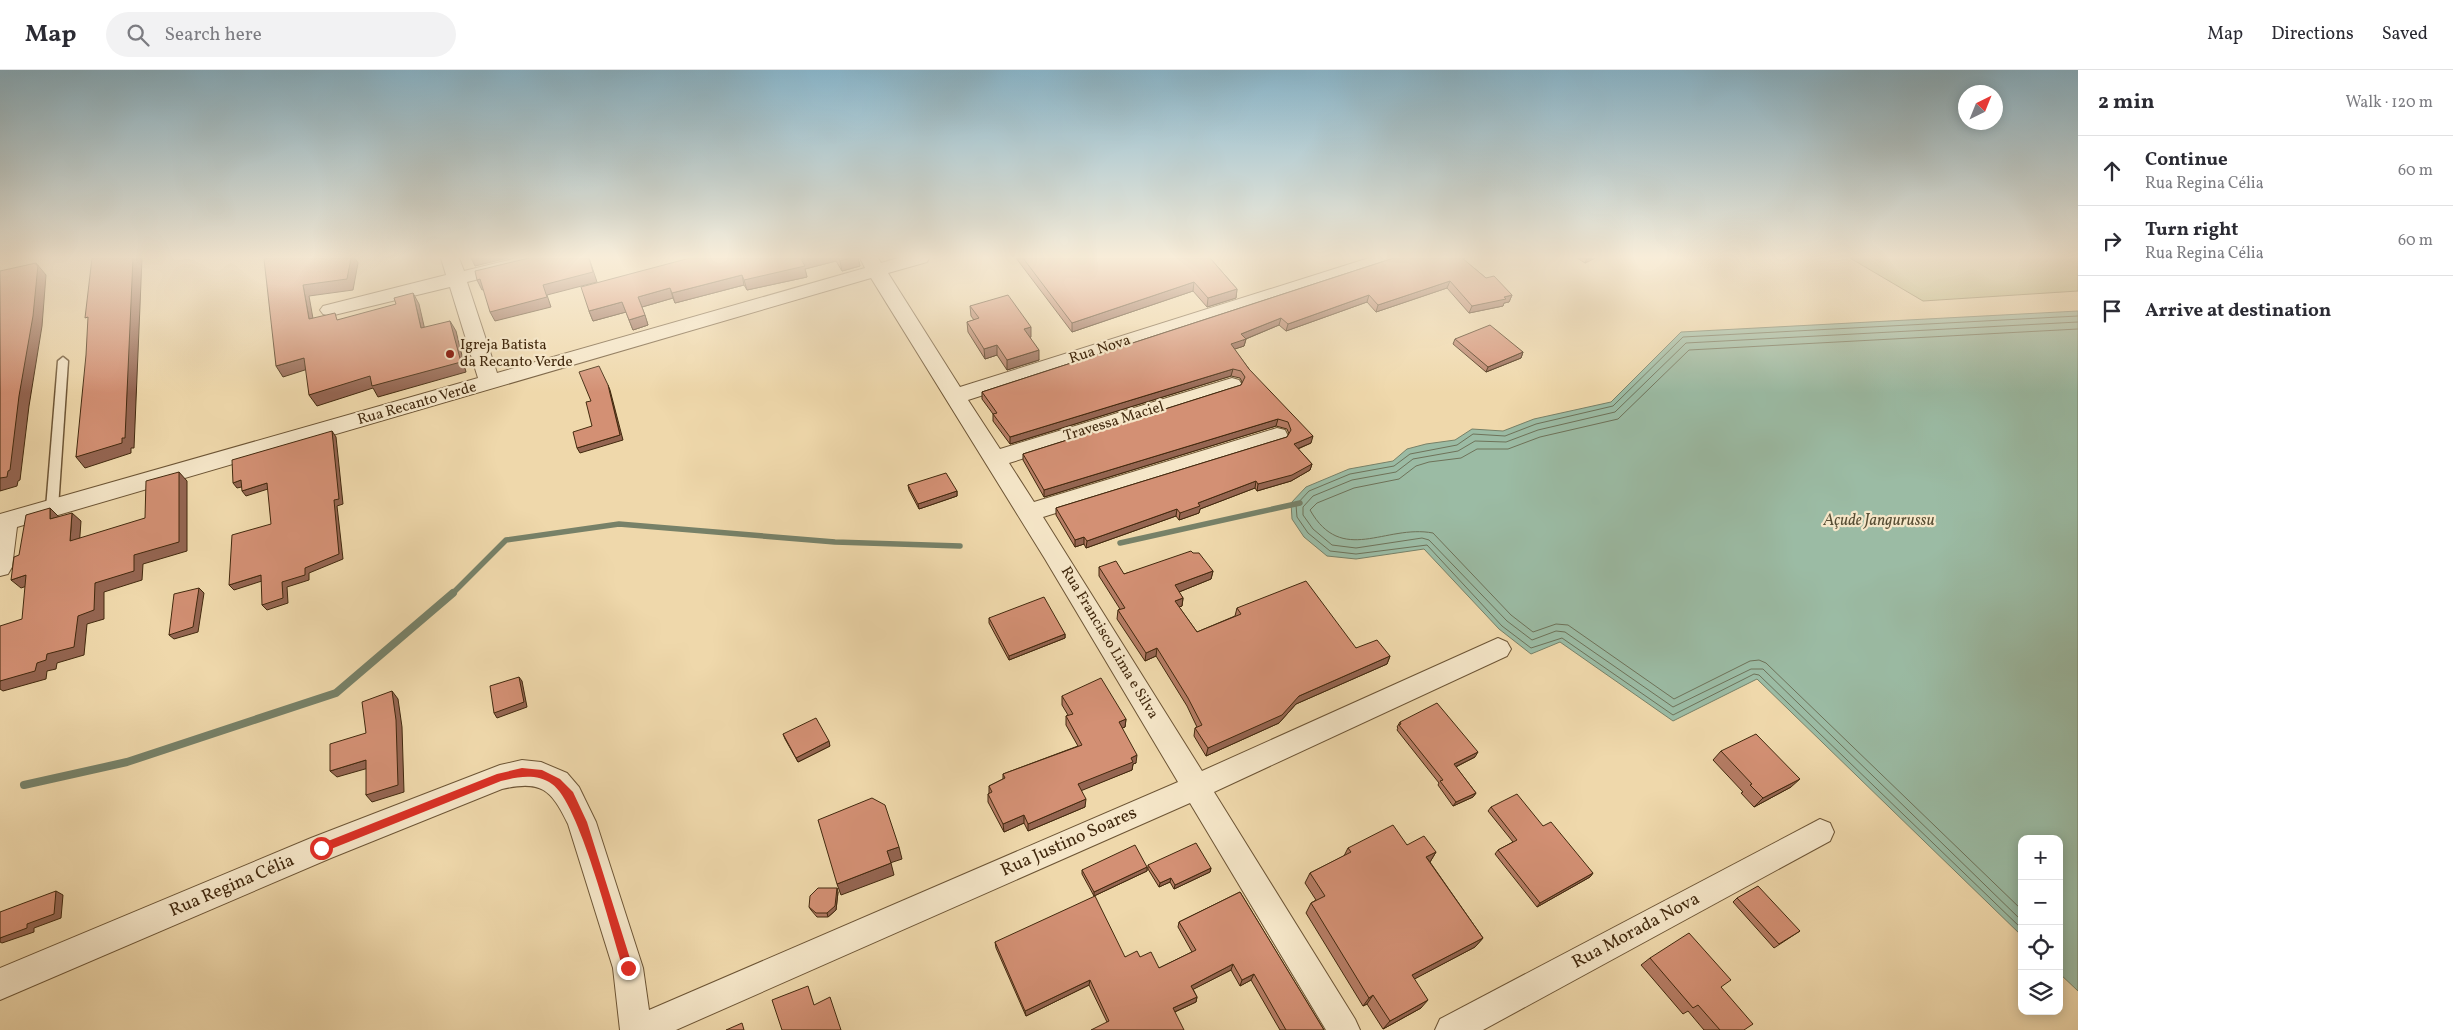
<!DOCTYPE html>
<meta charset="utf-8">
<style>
body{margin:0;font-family:Vollkorn,serif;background:#f2f2f3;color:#2b2b33}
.controls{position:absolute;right:15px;bottom:15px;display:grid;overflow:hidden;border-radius:10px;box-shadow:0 2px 12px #0003}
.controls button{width:45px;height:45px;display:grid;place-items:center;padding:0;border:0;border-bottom:1px solid #e1e1e2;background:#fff;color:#2b2b33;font:25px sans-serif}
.compass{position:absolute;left:1958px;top:15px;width:45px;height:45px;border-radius:50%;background:#fff;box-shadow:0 2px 12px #0003;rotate:43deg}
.stop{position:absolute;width:15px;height:15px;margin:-11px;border:4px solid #d93025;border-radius:50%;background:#fff}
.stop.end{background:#d93025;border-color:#fff;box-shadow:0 1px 5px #0008}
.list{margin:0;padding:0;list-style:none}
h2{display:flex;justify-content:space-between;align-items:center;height:65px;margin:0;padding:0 20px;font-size:21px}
h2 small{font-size:16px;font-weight:400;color:#7c7c81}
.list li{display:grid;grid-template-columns:32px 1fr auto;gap:15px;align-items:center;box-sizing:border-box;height:70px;padding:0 20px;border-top:1px solid #e1e1e2}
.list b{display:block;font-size:19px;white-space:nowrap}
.list p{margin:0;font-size:16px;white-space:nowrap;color:#7c7c81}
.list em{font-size:16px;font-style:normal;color:#7c7c81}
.icon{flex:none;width:28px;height:28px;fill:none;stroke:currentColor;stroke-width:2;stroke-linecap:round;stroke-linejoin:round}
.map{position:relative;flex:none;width:2078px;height:960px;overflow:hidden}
header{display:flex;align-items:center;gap:30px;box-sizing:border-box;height:70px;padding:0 25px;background:#fff;border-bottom:1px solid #e1e1e2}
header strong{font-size:24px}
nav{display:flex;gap:28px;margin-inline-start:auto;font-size:18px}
.search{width:350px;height:45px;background:#f2f2f3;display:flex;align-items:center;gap:12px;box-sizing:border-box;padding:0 18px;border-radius:28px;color:#7c7c81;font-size:19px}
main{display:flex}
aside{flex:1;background:#fff}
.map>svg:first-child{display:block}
.green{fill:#bfbd84;stroke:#807349}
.water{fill:#9bbba4;stroke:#778168}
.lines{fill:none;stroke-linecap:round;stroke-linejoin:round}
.shore{stroke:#6e7259;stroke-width:1}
.stream-far1{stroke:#778168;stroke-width:5.5}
.stream{stroke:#778168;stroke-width:8}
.lane-casing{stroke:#6d5535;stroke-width:3}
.street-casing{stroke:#6d5535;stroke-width:2}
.lane{fill:#f5e6c8;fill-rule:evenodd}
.street{fill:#f5e6c8;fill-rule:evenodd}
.wall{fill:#b57c64;stroke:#42290e}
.shaded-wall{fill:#946551;stroke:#42290e}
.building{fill:#d39074;stroke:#42290e}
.route{fill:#d93025}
.poi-dot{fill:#8f2418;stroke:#f5e6c8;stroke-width:2}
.labels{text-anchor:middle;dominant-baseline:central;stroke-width:4.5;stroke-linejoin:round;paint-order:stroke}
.poi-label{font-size:15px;fill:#42290e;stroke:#f5e6c8;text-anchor:start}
.street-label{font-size:15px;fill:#42290e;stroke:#f5e6c8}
.water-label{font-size:16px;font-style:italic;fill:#584e34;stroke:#f5e6c8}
.near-street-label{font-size:18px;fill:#42290e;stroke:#f5e6c8}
</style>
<header>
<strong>Map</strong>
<div class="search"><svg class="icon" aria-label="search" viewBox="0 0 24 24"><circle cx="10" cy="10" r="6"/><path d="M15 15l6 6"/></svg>Search here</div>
<nav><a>Map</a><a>Directions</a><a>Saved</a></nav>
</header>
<main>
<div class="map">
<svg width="2078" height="960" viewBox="0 0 2078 960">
<rect width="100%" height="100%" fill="#efd8ab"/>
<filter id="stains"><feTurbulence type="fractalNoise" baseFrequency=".004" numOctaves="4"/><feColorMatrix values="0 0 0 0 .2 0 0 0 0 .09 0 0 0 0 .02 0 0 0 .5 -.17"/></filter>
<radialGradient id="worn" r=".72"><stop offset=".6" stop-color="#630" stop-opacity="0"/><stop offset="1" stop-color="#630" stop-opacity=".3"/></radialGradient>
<path class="green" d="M1850,188H2078V221L1923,231Z"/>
<path class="water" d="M2078,241V921L2059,903V769H2022V866L1757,609L1673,651L1560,572L1531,584L1499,559L1424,479L1356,489L1327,486L1304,467L1292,449L1291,433L1306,417L1349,399L1393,391L1407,379L1426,374L1455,370L1472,359L1503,361L1534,349L1611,332L1681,262Z"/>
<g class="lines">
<g class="shore">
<path d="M2022,840L1766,593L1759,590L1750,591L1674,629L1568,555L1556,554L1533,562L1511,545L1433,463C1385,454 1342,496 1310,440L1317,433L1354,418L1399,409L1416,396L1429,392L1461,388L1477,379H1508L1540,367L1618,349L1689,280L2078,259"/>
<path d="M2022,851L1763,599H1751L1673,637L1565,562L1556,561L1532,570L1507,551L1429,470L1422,468L1356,478L1332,475L1313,459L1303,445V437L1313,426L1352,410L1396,402L1413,389L1458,381L1475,371L1506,372L1538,360L1615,342L1686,273L2078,252"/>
<path d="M2022,859L1759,605L1754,604L1673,645L1562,568L1531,578L1502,556L1427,475L1356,484L1330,481L1308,463L1297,447L1296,435L1309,421L1350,404L1394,396L1410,384L1457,375L1473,364L1505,366L1536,354L1613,336L1683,267L2078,246"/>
</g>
<g class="stream-far1">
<path d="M1120,473L1300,433"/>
<path d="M452,524L506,470L619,454L835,472L960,476"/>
</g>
<path class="stream" d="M24,715L127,692L336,623L453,523"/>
<defs>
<path id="lane" d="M63,287L68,291L58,438L52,443L46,438L58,291Z"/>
<g id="street">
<path d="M441,188H459L464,201L517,188H550L548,192L467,212L497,303L865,198L860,188H878L881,193L898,188H929L927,192L888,203L960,317L1369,188H1398L1396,192L968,330L1000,379L1232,308L1239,310L1242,315L1239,320L1009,393L1034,432L1277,358L1285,360L1288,366L1285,372L1043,447L1202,701L1489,572L1498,568L1507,572L1511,579L1507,586L1214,722L1355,949L1360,960H1326L1190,733L676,960H620L613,898L568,754C551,719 541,710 502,719L331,788L0,930V898L311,768L500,695L522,690L541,692L567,703L579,717L596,752L643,898L649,940L1178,712L1045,489L871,208L17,457L12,497L8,504L0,506V444L478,308L450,217L330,246L323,244L320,240L323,236L446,205Z"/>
<path d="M1820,749L1830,753L1834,762L1830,771L1483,960H1435L1440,949Z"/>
</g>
</defs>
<use href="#lane" class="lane-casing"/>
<use href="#street" class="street-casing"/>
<use href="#lane" class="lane"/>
<use href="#street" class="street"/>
</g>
<g class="wall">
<path d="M690,188H858L860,196L842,201L836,191L805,199L807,207L747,220L744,215L675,233L673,228L642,237L648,255L633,260L626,242L593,251L589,241Z"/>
<path d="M1016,188H1210L1237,219L1236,228L1207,237L1193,221L1072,262Z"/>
<path d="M1394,188H1465L1463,189L1486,208L1512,225L1509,232L1504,233L1503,236L1469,243L1447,218L1376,242L1367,232L1286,261L1279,255L1246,269L1244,276L1234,279L1249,299L1311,373L1298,379L1312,394L1310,400L1291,411L1257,421L1255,418L1200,439L1199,443L1179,450L1176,446L1086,478L1084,474L1075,477L1056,445V438L1287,367L1289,364L1287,359L1276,356L1044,427L1023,390V384L1241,315L1242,312L1240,308L1231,306L1010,374L993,351V344L982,329V322Z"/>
<path d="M1577,188H1595L1585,193Z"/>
<path d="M970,236L1031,267H1030L1039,290L1007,300L997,285L985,289L968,262L967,252L974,250L971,246Z"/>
<path d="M1455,269L1523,282L1521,288L1486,302L1453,274Z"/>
<path d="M908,415L957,421V426L919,439L909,420Z"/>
<path d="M1193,483L1213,501L1211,509L1179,522L1183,528L1182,536L1179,537L1197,562L1235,546L1237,538L1356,578L1390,586L1387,594L1296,634L1279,653L1206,686L1194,666L1195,658L1197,657L1187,636L1156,586L1145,591L1117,549L1118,540L1120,539L1099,506V497L1124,504Z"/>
<path d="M989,548L1065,564V568L1009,590L989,553Z"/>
<path d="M1062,626L1126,649L1125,657L1122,658L1136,693L1133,694L1132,700L1081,720L1085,737L1028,761L1024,753L1004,762L988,732V724L989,723V716L1003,709V704L1078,676L1066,655V646L1068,645L1062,635Z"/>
<path d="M1400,652L1475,687L1456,697L1476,723L1473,727L1453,736L1438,715L1439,713L1397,660L1398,658L1397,657Z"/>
<path d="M783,664L830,676L798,692L785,669Z"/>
<path d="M1721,681L1791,717L1754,737L1741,723L1743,722L1713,690Z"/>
<path d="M1491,737L1543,756L1593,803L1590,807L1537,837L1495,784L1498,780L1513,772L1488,741Z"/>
<path d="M1407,775L1436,782L1430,792L1483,868L1475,877L1414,909L1421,938L1383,959L1367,934L1363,936L1306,843L1311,833L1316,830L1305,813L1310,803L1344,786L1348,778Z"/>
<path d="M1148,795L1211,798L1210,802L1174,819L1170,812L1159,817L1148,799Z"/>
<path d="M1147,797V801L1094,826L1082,804V800Z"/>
<path d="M838,822L836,840L828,847H817L811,840L809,837Z"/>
<path d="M1240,822L1324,960H1280L1251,910L1240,916L1231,900L1193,919L1197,927L1196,932L1175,942L1107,952L1089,915L1026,946L996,878L995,872L1125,887H1140L1159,898L1192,882L1178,857L1179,852Z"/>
<path d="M1737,828L1800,861L1774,878L1733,832Z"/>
<path d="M1650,888L1721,917L1744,960H1704L1688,941L1683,944L1641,895Z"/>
</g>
<g class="shaded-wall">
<path d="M133,188H142L134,378H131V383L85,398L76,387Z"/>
<path d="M351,188H355L358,193L353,220L309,226L315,260L309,249L303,215Z"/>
<path d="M471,188H508L475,196Z"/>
<path d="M589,188L597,212L547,225L551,237L495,251L490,242L543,215Z"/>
<path d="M805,188H836V191L805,199L807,207L747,220L744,210Z"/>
<path d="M850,188H858L860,196L842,201L840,191Z"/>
<path d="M1587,188H1595L1585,193Z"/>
<path d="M36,193L46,205L42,256L29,336L20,410L18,411L17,416L0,421V408Z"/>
<path d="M742,205L744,215L675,233L672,223Z"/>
<path d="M480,209L485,219L482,220L477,210Z"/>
<path d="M1450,211L1447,218L1376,242L1378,235Z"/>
<path d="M1194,212L1193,221L1072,262V253Z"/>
<path d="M670,218L673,228L642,237L638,227Z"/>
<path d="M1237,219L1236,228L1207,237L1208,228Z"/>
<path d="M413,223L419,234L427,269L421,258Z"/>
<path d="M1369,225L1367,232L1286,261L1288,254Z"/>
<path d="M1512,225L1509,232L1504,233L1503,236L1469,243L1472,236Z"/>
<path d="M622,232L626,242L593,251L589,241Z"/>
<path d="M645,245L648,255L633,260L629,250Z"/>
<path d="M1281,248L1279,255L1243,270L1246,269L1244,276L1229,281L1231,274L1241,264Z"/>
<path d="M450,251L456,261L466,302L378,327L373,318L317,336L309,325Z"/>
<path d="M1031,257V267L1024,269V259Z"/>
<path d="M997,275V285L985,289L984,279Z"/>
<path d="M1039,280V290L1007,300V290Z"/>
<path d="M1523,282L1521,288L1486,302L1488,297Z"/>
<path d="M304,288L311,298L283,307L276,296Z"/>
<path d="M1233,299L1231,306L1010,374V367Z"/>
<path d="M608,315L610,320L623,370L580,383L577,378L620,365Z"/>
<path d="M1278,349L1276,356L1044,427V420Z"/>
<path d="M332,361L336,367L343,434L337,436L343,489L309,503V510L287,517L288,533L267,540L262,535L282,512L334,430Z"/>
<path d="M1313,366L1311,373L1292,381L1294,374Z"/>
<path d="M1312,394L1310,400L1291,411L1257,421L1258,414Z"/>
<path d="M179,402L187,411V481L143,494L142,510L104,522V549L87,554L84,585L57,593L56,599L47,601L46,609L3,621L0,619V611L37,593L47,584L78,546L95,513L134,485Z"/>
<path d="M241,410L246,416L237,418L233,413Z"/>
<path d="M1256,411L1255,418L1200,439L1199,443L1179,450L1180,443L1198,433Z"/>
<path d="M267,413L271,418L246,426L242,421Z"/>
<path d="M957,421V426L919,439L918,434Z"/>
<path d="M50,438L59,447L50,449Z"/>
<path d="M1177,439L1176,446L1086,478L1087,471Z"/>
<path d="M72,443L81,451L79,479L70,471Z"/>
<path d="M1084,467V474L1075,477V470Z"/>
<path d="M1213,501L1211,509L1174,524L1175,515Z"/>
<path d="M26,505L36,513L21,518L11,510Z"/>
<path d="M261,505L265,510L234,520L229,515Z"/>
<path d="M199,518L204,523L198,562L174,569L169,565Z"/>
<path d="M1183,528L1182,536L1173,539L1175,531Z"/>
<path d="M1065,564V568L1009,590V586Z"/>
<path d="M1157,578L1156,586L1145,591L1146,583Z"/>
<path d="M1390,586L1387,594L1296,634L1279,653L1206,686L1208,678L1299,626Z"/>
<path d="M519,607L522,611L527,637L497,648L494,643Z"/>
<path d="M392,621L398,629L402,657L404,722L372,732L366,725Z"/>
<path d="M1126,649L1125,657L1118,660L1119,652Z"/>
<path d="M829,671L830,676L798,692L796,688Z"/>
<path d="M1478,682L1475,687L1451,699L1454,694Z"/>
<path d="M1137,685L1136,693L1133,694L1132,700L1078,722V714Z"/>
<path d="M366,690L372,697L337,707L330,701Z"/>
<path d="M1800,709L1791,717L1754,737L1763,728Z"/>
<path d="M1476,723L1473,727L1453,736L1456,732Z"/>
<path d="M1086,729L1085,737L1028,761V754Z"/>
<path d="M1024,745V753L1004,762L1003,754Z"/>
<path d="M899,777L902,789L890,793L887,781Z"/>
<path d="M1436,782L1430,792L1426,787Z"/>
<path d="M891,793L894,805L841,825L837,814Z"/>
<path d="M1147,797V801L1094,826V822Z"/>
<path d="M1211,798L1210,802L1174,819L1175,815Z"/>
<path d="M1593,803L1590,807L1537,837L1540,833Z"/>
<path d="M1171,808L1170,812L1159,817L1160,813Z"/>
<path d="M837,818L838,822L836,840L828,847L827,843Z"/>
<path d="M56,821L63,825L61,848L34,858V862L2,873L0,872V868L27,854Z"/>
<path d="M1483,868L1475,877L1405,914L1412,905Z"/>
<path d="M1233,894L1231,900L1190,921L1191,916Z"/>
<path d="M1254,904L1251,910L1240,916L1242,910Z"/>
<path d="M1090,910L1089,915L1026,946L1025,941Z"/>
<path d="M1373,925L1367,934L1363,936L1369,928Z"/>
<path d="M1197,927L1196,932L1172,943L1173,938Z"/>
<path d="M1428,930L1421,938L1383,959L1390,951Z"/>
</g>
<g class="building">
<path d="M92,188H133L125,368H122V373L76,387L86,285L88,247L85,248Z"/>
<path d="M268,188H351L347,209L303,215L309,249L335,243L337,250L396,234L394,228L413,223L421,258L450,251L461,292L372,316L370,306L309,325L304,288L276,296L264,189Z"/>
<path d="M529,188H589L593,202L543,215L547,227L490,242L480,209L477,210L475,201Z"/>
<path d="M690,188H805L801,189L805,196L744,210L742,205L672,223L670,218L638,227L645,245L629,250L622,232L589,241L581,217Z"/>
<path d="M839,188H850L840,191Z"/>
<path d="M1023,188H1210L1237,219L1208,228L1194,212L1072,253Z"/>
<path d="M1394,188H1462L1486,208L1494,206L1512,225L1504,227L1506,229L1472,236L1450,211L1378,235L1369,225L1288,254L1281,248L1241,264L1246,269L1231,274L1249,299L1313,366L1294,374L1312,394L1292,405L1258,414L1256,411L1198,433L1200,436L1180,443L1177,439L1087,471L1084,467L1075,470L1056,438L1287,367L1291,360L1288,352L1278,349L1044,420L1023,384L1241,315L1245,307L1241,301L1233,299L1010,367L993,344L997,343L982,322Z"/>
<path d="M36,193V195H38L33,246L19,326L10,400L8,401L7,407L0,408V201Z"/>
<path d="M1008,225L1031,257L1024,259L1039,280L1007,290L997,275L984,279L967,252L979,248L970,236Z"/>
<path d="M1490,255L1523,282L1488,297L1455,269Z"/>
<path d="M599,296L608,315L620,365L577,378L573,362L592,356L586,332L591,331L579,302Z"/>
<path d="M332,361L339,429L334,430L339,484L305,498V505L282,512L283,528L262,535L261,505L229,515L232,465L271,454L267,413L242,421L241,410L233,413L232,390Z"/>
<path d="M179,402V472L134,485V501L95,513L94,540L78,546L74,577L47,584L46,590L37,593L35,601L0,611V556L22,549L26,505L11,510L14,487L19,485L26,445L50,438V449L72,443L70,471L145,448L146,411Z"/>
<path d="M946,403L957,421L918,434L908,415Z"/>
<path d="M1191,481L1193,483H1199L1213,501L1175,515L1183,528L1175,531L1197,562L1241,544L1237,538L1306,511L1356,578L1377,570L1390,586L1299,626L1282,645L1208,678L1195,658L1202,655L1188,628L1157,578L1146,583L1118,540L1125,538L1099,497L1116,491L1124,504Z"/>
<path d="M199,518L193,557L169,565L174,524Z"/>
<path d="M1044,527L1065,564L1009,586L989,548Z"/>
<path d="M519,607L524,632L494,643L490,616Z"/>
<path d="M1101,608L1126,649L1119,652L1137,685L1131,688L1133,692L1078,714L1086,729L1028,754L1024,745L1003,754L988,724L992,722L989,716L1005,708L1003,704L1082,675L1066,646L1073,644L1062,626Z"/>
<path d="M392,621L396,650L398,715L366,725V690L330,701V674L366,663L362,632Z"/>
<path d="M1437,633L1478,682L1454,694L1476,723L1456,732L1440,711L1443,710L1399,655L1401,654L1400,652Z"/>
<path d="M816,648L829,671L796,688L783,664Z"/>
<path d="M1756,664L1800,709L1763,728L1750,715L1752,714L1721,681Z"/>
<path d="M1517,724L1543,756L1551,752L1593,803L1540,833L1498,780L1517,770L1491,737Z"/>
<path d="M872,728L885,735L899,777L887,781L891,793L837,814L818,750Z"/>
<path d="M1393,755L1407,775L1424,766L1436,782L1426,787L1483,868L1412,905L1428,930L1390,951L1373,925L1369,928L1311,833L1325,826L1310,803L1351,782L1348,778Z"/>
<path d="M1196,773L1211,798L1175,815L1171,808L1160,813L1148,795Z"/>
<path d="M1135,775L1147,797L1094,822L1082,800Z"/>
<path d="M1758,816L1800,861L1779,874L1737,828Z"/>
<path d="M818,818H837L835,836L827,843H816L809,837L810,826Z"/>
<path d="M56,821L54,844L27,854V858L0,868V842Z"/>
<path d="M1240,822L1324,960H1286L1254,904L1242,910L1233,894L1191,916L1197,927L1173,938L1184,960H1091L1109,951L1090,910L1025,941L995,872L1095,826L1125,887L1137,881L1140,887L1151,882L1159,898L1196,880L1179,852Z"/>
<path d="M1689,863L1731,910L1721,917L1753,954L1744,960H1720L1698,935L1693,938L1650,888Z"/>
<path d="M808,916L814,935L830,927L841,960H782L772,930Z"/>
<path d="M742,953L744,960H726Z"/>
</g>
<linearGradient id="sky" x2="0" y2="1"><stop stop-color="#89b7cd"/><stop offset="0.58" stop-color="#f8edd9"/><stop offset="1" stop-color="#f8edd9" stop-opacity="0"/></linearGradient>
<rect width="2078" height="323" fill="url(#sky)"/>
<path class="route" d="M522,698L542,700L560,709L573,722L587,752L633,898L632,901L628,903L623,898C611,861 579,732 552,714C536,703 518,707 501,711L321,783L316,778L318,775L497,704Z"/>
<circle class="poi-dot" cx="450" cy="284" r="5"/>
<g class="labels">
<g class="poi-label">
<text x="460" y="275">Igreja Batista<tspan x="460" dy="17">da Recanto Verde</tspan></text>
</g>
<g class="street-label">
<text transform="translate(1100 280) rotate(-18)">Rua Nova</text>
<text transform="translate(417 334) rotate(-16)">Rua Recanto Verde</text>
<text transform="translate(1114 352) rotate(-17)">Travessa Maciel</text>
<text transform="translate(1109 573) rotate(59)">Rua Francisco Lima e Silva</text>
</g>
<g class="water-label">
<text x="1879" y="451">Açude Jangurussu</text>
</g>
<g class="near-street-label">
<text transform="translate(1069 772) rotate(-24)">Rua Justino Soares</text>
<text transform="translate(232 816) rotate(-23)">Rua Regina Célia</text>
<text transform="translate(1636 861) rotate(-28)">Rua Morada Nova</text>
</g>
</g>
<rect width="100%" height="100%" filter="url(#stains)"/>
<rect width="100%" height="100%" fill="url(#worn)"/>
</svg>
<div class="controls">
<button>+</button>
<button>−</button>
<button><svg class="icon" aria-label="locate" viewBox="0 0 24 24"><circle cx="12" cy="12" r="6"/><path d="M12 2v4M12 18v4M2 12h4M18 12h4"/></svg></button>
<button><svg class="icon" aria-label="layers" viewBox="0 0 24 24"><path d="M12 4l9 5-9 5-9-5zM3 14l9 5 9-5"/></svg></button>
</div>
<svg class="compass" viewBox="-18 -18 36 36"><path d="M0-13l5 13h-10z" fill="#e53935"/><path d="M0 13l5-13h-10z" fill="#7c7c81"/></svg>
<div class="stop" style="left:321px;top:778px"></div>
<div class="stop end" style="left:628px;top:898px"></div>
</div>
<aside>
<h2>2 min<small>Walk · 120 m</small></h2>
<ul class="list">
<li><svg class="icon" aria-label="ahead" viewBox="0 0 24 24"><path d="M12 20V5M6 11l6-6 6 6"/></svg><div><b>Continue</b><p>Rua Regina Célia</p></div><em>60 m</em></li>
<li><svg class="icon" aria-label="right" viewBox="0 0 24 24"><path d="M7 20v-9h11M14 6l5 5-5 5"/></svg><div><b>Turn right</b><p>Rua Regina Célia</p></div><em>60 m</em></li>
<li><svg class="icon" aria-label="arrive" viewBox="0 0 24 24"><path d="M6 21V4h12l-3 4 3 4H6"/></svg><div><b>Arrive at destination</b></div></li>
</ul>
</aside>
</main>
